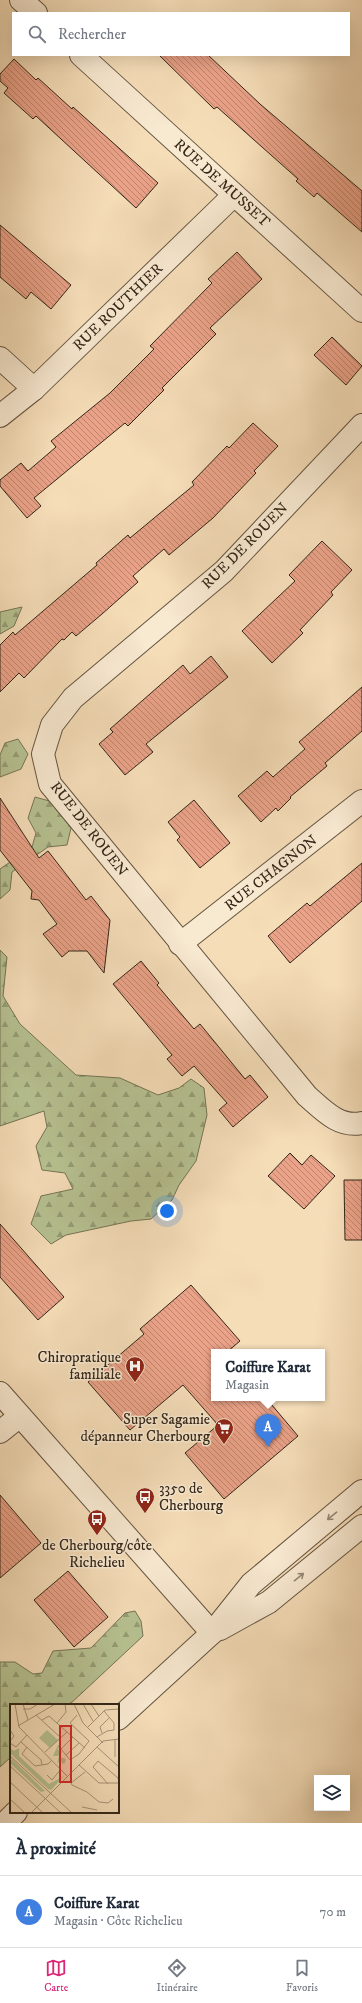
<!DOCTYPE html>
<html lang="fr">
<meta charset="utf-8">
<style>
body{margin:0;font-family:"IM FELL DW Pica",serif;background:#f6f6f7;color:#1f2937}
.controls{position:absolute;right:12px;bottom:12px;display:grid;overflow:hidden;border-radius:0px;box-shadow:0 4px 16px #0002}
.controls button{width:36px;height:36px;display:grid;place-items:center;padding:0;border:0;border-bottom:1px solid #e0e1e3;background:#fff;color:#1f2937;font:20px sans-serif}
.you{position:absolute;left:167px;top:1211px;width:14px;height:14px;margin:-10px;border:3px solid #fff;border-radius:50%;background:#1a73e8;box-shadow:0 0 0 6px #1a73e833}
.badge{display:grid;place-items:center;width:26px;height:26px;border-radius:50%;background:#db2777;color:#fff;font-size:13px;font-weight:700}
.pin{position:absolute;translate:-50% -33px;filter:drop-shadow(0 1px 2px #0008)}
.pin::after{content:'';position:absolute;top:21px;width:14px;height:12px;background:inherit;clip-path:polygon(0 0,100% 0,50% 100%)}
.popup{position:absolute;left:211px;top:1349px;width:114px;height:52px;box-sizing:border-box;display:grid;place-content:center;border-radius:0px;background:#fff;filter:drop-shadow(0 1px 3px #0005);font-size:13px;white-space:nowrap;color:#747a83}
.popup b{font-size:15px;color:#1f2937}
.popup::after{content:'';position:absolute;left:50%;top:100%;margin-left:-8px;border:8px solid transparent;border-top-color:#fff}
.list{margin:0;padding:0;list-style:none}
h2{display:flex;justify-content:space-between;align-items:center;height:52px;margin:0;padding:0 16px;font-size:17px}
h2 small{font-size:13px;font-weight:400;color:#747a83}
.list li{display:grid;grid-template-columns:26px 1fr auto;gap:12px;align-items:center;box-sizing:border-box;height:72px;padding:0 16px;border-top:1px solid #e0e1e3}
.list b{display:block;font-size:15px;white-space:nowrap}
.list p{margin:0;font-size:13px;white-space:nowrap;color:#747a83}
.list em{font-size:13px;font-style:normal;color:#747a83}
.icon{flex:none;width:22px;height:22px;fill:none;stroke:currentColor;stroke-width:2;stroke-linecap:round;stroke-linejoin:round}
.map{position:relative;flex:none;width:362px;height:1823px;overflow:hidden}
.search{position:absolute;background:#fff;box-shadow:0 4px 16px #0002;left:12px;right:12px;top:12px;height:44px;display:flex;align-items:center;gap:10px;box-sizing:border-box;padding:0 14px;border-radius:0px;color:#747a83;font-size:15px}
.sheet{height:124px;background:#fff}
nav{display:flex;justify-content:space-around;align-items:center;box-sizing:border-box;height:56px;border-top:1px solid #e0e1e3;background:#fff;font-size:11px;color:#747a83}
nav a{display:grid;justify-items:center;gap:2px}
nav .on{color:#db2777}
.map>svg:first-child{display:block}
.forest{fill:url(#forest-firs);stroke:#757455}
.building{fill:url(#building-back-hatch);stroke:#332618}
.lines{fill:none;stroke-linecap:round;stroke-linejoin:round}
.minor-casing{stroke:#645440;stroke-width:24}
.minor{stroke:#f8e9d1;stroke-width:22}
.oneway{stroke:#968874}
.labels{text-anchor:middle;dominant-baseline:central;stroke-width:3;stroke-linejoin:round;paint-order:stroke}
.street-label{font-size:15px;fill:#332618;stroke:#f8e9d1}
.poi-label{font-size:15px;fill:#332618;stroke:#f8e9d1;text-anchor:end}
.inset-road{fill:none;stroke:#a79478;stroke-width:1}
.view{fill:#d62828;fill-opacity:0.15;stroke:#d62828;stroke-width:2}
.inset-edge{fill:none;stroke:#332618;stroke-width:2}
</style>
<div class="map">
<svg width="362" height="1823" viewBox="0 0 362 1823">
<defs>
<pattern id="forest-firs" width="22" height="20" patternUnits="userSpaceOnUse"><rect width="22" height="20" fill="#b7c292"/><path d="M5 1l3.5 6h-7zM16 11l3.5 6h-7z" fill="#959d76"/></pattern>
<pattern id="building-back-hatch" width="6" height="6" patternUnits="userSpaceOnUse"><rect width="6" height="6" fill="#eaa288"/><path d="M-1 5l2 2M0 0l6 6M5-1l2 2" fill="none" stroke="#be846e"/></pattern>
</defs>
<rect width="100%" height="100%" fill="#f5ddb8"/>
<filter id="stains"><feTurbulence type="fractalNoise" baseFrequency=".005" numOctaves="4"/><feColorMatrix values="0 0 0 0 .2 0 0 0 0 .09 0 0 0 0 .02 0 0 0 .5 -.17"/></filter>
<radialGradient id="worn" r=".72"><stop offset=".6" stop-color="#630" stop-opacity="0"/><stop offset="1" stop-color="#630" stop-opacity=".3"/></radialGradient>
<g class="forest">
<path d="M22,607L14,626L0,634V612Z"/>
<path d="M18,739L28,754L21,769L0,777V755L5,743Z"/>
<path d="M35,797L53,802L71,828L67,845L48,847L12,872L10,890L0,899V869L32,847L36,833L28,818Z"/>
<path d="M0,950L7,957L3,996L20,1024L76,1075L120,1078L158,1095L179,1088L191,1079L204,1088L207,1115L196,1161L179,1185L172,1200L151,1219L131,1221L66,1235L51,1244L31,1224L41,1196L73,1189L65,1173L42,1170L36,1146L47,1127L44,1111L0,1126Z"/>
<path d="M135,1611L141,1621L143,1636L69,1705H11V1757L0,1767V1662H15L33,1674L42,1673L53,1651L91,1648L125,1613Z"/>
</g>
<g class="building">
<path d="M159,55H208L260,104L362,191V232L317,193L314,197L296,181L298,179L217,107L214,109Z"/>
<path d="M14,59L36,80L38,78L72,109L73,107L158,183L136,208L36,116L33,119L4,93L8,88L0,81V74Z"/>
<path d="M0,225L71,285L51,309L31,292L26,299L0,277Z"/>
<path d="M237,252L262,279L210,328L216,334L162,388L164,390L128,426L125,423L34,498L41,506L27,518L0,486V480L21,463L28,471L56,447L51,441L110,393L154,349L150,346L212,283L208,279Z"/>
<path d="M332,337L362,366L346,385L314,355Z"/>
<path d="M253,423L278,446L254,471L256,473L213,518L169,555L164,549L133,576L138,582L102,614L76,636L72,632L64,640L62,639L24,678L19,673L0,692V645L13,632L15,635L97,565L96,563L128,535L130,538L194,485L192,482L227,446L229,448Z"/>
<path d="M322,541L352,570L331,592L333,595L300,630L303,633L272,663L242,631L295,581L289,575Z"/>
<path d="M211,656L228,677L146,744L153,752L125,775L99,744L113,732L110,729L183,665L190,674Z"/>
<path d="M362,687V731L325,763L327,766L290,797L291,798L278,811L276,808L261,822L238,796L267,771L273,777L305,749L299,742Z"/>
<path d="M0,798L39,858L48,851L86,900L91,896L110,920L104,973L87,951H69L62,957L43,934L57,924L39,900L31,899L32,891L0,850Z"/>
<path d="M194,800L230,843L200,868L177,840L180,837L168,822Z"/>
<path d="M362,863V901L290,963L268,936L307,903L310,906Z"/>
<path d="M141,961L159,983L157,985L194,1029L200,1024L245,1079L250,1075L268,1097L233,1127L219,1110L227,1103L194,1066L182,1076L167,1059L172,1055L113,984Z"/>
<path d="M290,1153L302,1165L311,1155L335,1176L304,1209L268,1176Z"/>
<path d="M344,1180H362V1240H345Z"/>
<path d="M0,1224L64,1297L38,1320L0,1277Z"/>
<path d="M191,1285L240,1341L227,1352H214V1398H266L298,1436L224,1499L185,1453L218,1425L183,1385L130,1430L88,1382L144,1334L140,1329Z"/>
<path d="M0,1495L41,1543L0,1578Z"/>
<path d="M68,1571L108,1617L74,1647L34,1600Z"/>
</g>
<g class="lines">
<defs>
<g id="minor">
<path d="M21,0L36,13"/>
<path d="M81,55L362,311"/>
<path d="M0,358L34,389"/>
<path d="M0,416L34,389L234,195"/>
<path d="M362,425L224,571L73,698L52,725L43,754L50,784L307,1096C323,1110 339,1128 362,1123"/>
<path d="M180,944L362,801"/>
<path d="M0,1393L212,1633"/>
<path d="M0,1432L20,1416"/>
<path d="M220,1629L269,1602L362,1526"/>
<path d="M118,1719L212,1633L251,1584L362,1491"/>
<path d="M5,1823L16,1812"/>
</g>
</defs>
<use href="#minor" class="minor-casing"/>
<use href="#minor" class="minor"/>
</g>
<defs><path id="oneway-shaft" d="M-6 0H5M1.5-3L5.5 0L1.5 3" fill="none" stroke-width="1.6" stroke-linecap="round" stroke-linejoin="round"/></defs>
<g class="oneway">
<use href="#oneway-shaft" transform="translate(332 1516) rotate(140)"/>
<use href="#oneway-shaft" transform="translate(299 1577) rotate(-39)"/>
</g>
<defs>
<symbol id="hospital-pin" viewBox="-11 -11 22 30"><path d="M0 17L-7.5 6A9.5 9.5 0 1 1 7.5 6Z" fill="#8f2418" stroke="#f8e9d1"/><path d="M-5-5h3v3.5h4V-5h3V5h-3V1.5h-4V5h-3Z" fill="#fff"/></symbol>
<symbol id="supermarket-pin" viewBox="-11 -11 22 30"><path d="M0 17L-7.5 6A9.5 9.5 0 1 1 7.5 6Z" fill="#8f2418" stroke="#f8e9d1"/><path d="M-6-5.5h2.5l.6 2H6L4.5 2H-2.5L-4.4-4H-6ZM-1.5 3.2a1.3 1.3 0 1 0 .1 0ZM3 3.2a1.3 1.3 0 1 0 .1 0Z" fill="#fff"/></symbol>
<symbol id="bus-pin" viewBox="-11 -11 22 30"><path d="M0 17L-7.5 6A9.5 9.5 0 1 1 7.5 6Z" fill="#8f2418" stroke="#f8e9d1"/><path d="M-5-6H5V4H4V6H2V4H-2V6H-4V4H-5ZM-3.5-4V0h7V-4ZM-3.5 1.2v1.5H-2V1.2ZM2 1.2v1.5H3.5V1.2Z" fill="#fff"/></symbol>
</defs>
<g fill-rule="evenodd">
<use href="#hospital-pin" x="124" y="1355" width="22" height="30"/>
<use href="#supermarket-pin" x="213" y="1417" width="22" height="30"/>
<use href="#bus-pin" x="134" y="1486" width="22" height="30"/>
<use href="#bus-pin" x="86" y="1508" width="22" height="30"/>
</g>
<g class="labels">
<g class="street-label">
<text transform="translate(222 183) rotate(42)">RUE DE MUSSET</text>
<text transform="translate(118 307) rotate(-44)">RUE ROUTHIER</text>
<text transform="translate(245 546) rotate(-45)">RUE DE ROUEN</text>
<text transform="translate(89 829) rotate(52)">RUE DE ROUEN</text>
<text transform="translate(271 873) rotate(-38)">RUE CHAGNON</text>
</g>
<g class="poi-label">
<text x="121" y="1357">Chiropratique<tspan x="121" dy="17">familiale</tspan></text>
<text x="210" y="1419">Super Sagamie<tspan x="210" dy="17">dépanneur Cherbourg</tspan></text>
<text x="159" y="1488" text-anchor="start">3350 de<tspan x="159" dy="17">Cherbourg</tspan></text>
<text x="97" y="1545" text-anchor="middle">de Cherbourg/côte<tspan x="97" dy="17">Richelieu</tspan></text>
</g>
</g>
<g transform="translate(10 1704)">
<rect width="109" height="109" fill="#f5ddb8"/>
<path d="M48,41H51L47,46L50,45L49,49L51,47L52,48L50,53L56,55L55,59L52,60L51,56L47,59L49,52H43ZM0,44L4,47L9,44V52L39,80L54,72L41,86L38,85L0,49ZM2,55L35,87L31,88L0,59Z" fill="#b7c292"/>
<path d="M37,26L48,36L40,44L29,34Z" fill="#b7c292"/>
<path class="inset-road" d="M5,0L9,23L57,72M13,0L18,16M64,0L73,19L93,39M73,0L83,17M81,0L89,12M13,5H20L28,0M26,11L51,34M67,11L60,19L79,37M32,16L39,12L75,44M47,19L56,8L55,0M8,22L45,0M77,24L95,6L109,5M0,26L4,32L0,37M92,29L90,23L100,13M63,33L51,45L60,56L69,50L79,37M87,33L97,27L104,26V19L94,7M105,35V53M11,38L31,56L32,61M0,39L6,43L17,31M17,43L12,50L25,62L38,60L42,56M87,43L109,63M35,48L57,28M56,51L69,39M0,52L62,109M69,61L89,79H109M0,62L51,109M37,71L42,76L51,65M0,78L33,109M98,80L83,63L88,57L108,74L109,78M62,81L77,88L89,98M62,81L61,79L75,68M0,95L15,109M89,98L98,99L103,95M72,103L87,106M21,109L93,37L109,35"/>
<path class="view" d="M50,22H61V78H50Z"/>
<rect width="109" height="109" class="inset-edge"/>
</g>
<rect width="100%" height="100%" filter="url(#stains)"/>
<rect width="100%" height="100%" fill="url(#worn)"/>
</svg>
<div class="controls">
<button><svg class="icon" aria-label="layers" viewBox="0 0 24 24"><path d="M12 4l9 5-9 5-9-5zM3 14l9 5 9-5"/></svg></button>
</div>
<div class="you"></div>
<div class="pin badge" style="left:268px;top:1447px;background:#3f7fe0">A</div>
<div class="popup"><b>Coiffure Karat</b>Magasin</div>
<div class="search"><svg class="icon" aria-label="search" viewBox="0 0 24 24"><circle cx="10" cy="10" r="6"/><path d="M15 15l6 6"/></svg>Rechercher</div>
</div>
<section class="sheet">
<h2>À proximité<small></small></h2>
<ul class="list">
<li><span class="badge" style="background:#3f7fe0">A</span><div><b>Coiffure Karat</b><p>Magasin · Côte Richelieu</p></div><em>70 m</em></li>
</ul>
</section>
<nav>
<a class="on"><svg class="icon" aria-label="map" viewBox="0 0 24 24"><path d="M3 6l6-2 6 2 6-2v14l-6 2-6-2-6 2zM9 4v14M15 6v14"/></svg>Carte</a>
<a><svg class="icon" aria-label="directions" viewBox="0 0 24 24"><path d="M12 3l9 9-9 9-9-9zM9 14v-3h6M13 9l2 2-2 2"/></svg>Itinéraire</a>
<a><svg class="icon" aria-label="saved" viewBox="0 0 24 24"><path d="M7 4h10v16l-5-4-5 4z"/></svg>Favoris</a>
</nav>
